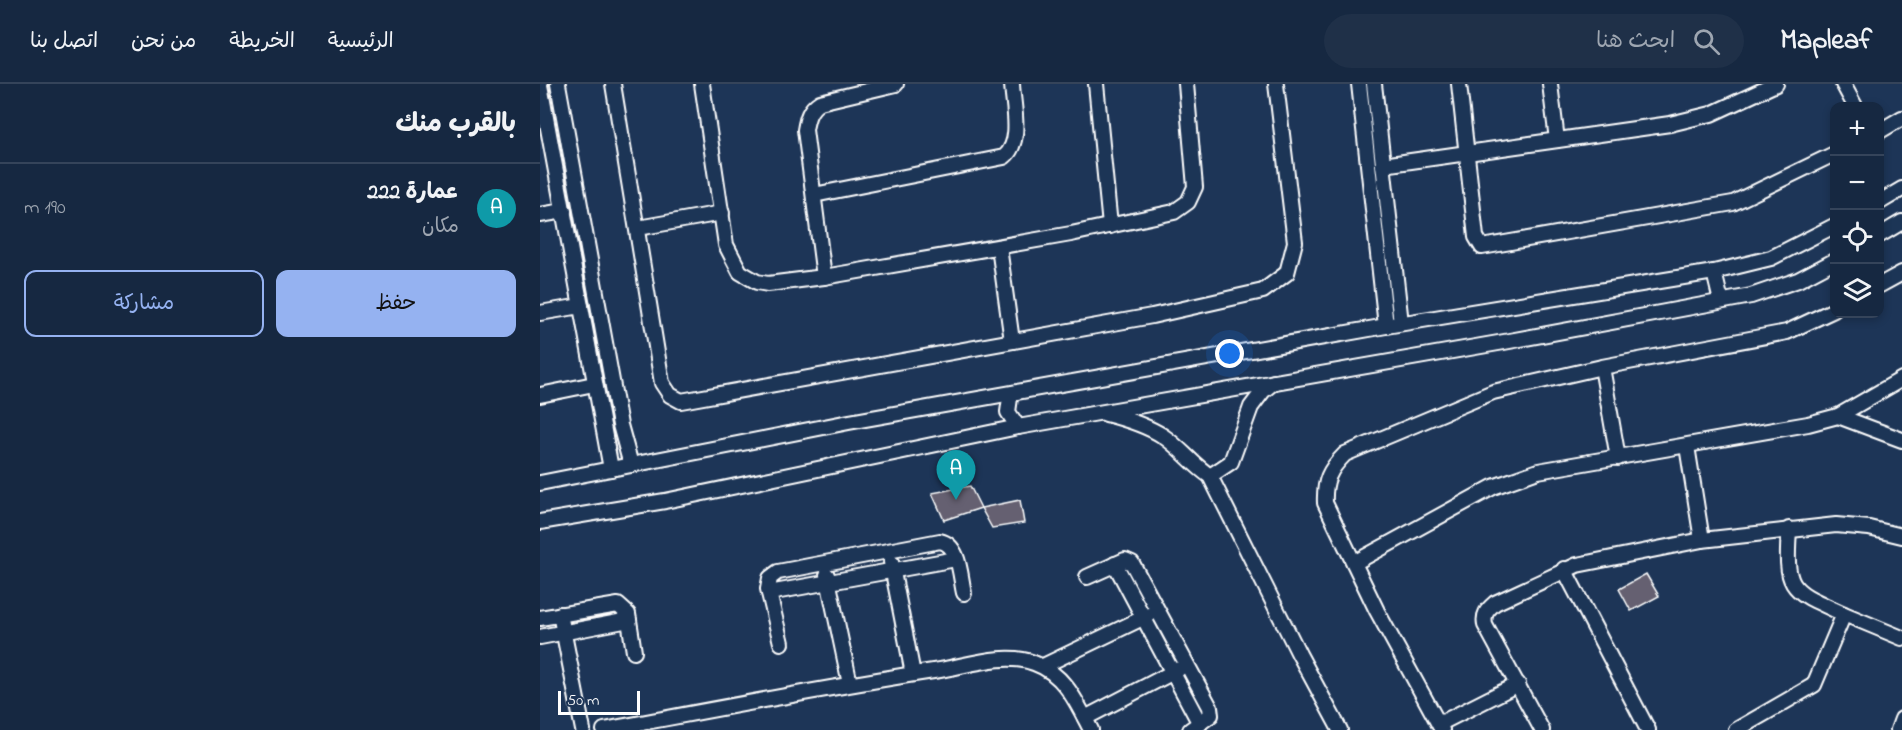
<!DOCTYPE html>
<html lang="ar">
<meta charset="utf-8">
<style>
body{margin:0;font-family:"Indie Flower","Playpen Sans Arabic",sans-serif;background:#1f3048;color:#f1f3f6;direction:rtl}
.controls{position:absolute;right:18px;top:18px;display:grid;overflow:hidden;border-radius:12px;box-shadow:0 3px 9px #0003}
.controls button{width:54px;height:54px;display:grid;place-items:center;padding:0;border:0;border-bottom:2px solid #35445a;background:#162841;color:#f1f3f6;font:30px sans-serif}
.scale{position:absolute;left:18px;bottom:15px;width:82px;box-sizing:border-box;padding-left:6px;border:3px solid #fff;border-top:0;font-size:16px;line-height:21px;white-space:nowrap;color:#fff;-webkit-text-stroke:4px #1d3557;paint-order:stroke}
.you{position:absolute;left:690px;top:270px;width:21px;height:21px;margin:-15px;border:4px solid #fff;border-radius:50%;background:#1a73e8;box-shadow:0 0 0 9px #1a73e833}
.badge{display:grid;place-items:center;width:39px;height:39px;border-radius:50%;background:#95b2f1;color:#fff;font-size:20px;font-weight:700}
.pin{position:absolute;translate:-50% -50px;filter:drop-shadow(0 2px 3px #0008)}
.pin::after{content:'';position:absolute;top:32px;width:21px;height:18px;background:inherit;clip-path:polygon(0 0,100% 0,50% 100%)}
.list{margin:0;padding:0;list-style:none}
h2{display:flex;justify-content:space-between;align-items:center;height:78px;margin:0;padding:0 24px;font-size:26px}
h2 small{font-size:20px;font-weight:400;color:#9ea6b1}
.list li{display:grid;grid-template-columns:39px 1fr auto;gap:18px;align-items:center;box-sizing:border-box;height:90px;padding:0 24px;border-top:2px solid #35445a}
.list b{display:block;font-size:22px;white-space:nowrap}
.list p{margin:0;font-size:20px;white-space:nowrap;color:#9ea6b1}
.list em{font-size:20px;font-style:normal;color:#9ea6b1}
.actions{display:flex;gap:12px;padding:18px 24px}
.actions a{flex:1;padding:14px 0;border:2px solid #95b2f1;border-radius:12px;text-align:center;font-size:21px;color:#95b2f1}
.actions .main{background:#95b2f1;color:#111}
.icon{flex:none;width:33px;height:33px;fill:none;stroke:currentColor;stroke-width:2;stroke-linecap:round;stroke-linejoin:round}
.map{position:relative;flex:none;width:1362px;height:646px;overflow:hidden;direction:ltr}
header{display:flex;align-items:center;gap:36px;box-sizing:border-box;height:84px;padding:0 30px;background:#162841;border-bottom:2px solid #35445a}
header strong{font-size:28px}
nav{display:flex;gap:33px;margin-inline-start:auto;font-size:21px}
.search{width:420px;height:54px;background:#1f3048;display:flex;align-items:center;gap:15px;box-sizing:border-box;padding:0 21px;border-radius:33px;color:#9ea6b1;font-size:22px}
main{display:flex}
aside{flex:1;background:#162841}
.map>svg:first-child{display:block}
.building{fill:#656171;stroke:#fff;stroke-width:1.5}
.lines{fill:none;stroke-linecap:round;stroke-linejoin:round}
.minor-casing{stroke:#fff;stroke-width:18}
.minor{stroke:#1d3557;stroke-width:14}
</style>
<header>
<strong>Mapleaf</strong>
<div class="search"><svg class="icon" aria-label="search" viewBox="0 0 24 24"><circle cx="10" cy="10" r="6"/><path d="M15 15l6 6"/></svg>ابحث هنا</div>
<nav><a>الرئيسية</a><a>الخريطة</a><a>من نحن</a><a>اتصل بنا</a></nav>
</header>
<main>
<div class="map">
<svg width="1362" height="646" viewBox="0 0 1362 646">
<rect width="100%" height="100%" fill="#1d3557"/>
<filter id="ink" filterUnits="userSpaceOnUse"><feTurbulence type="fractalNoise" baseFrequency=".0167" numOctaves="2"/><feDisplacementMap in="SourceGraphic" scale="12" xChannelSelector="R" yChannelSelector="G"/><feConvolveMatrix kernelMatrix="1 2 1 2 8 2 1 2 1" color-interpolation-filters="sRGB"/></filter>
<g filter="url(#ink)">
<g class="building">
<path d="M430,402L441,424L404,436L392,409Z"/>
<path d="M480,416L484,439L452,444L441,424Z"/>
<path d="M1106,490L1119,512L1091,527L1079,505Z"/>
</g>
<g class="lines">
<defs>
<g id="minor">
<path d="M18,0L80,341L91,381"/>
<path d="M73,0L122,299L130,311L141,317L612,232L723,207L747,189L755,158L736,0"/>
<path d="M162,0L186,161L200,188L217,198L228,200L284,193L531,150L634,128L648,118L655,103L646,0"/>
<path d="M556,0L570,142"/>
<path d="M819,0L846,242"/>
<path d="M834,0L861,239"/>
<path d="M919,0L936,153L942,163L1193,119L1294,70"/>
<path d="M1010,0L1017,56"/>
<path d="M1303,0L1315,22"/>
<path d="M0,1L71,385"/>
<path d="M1340,47L1362,34"/>
<path d="M843,81L1130,40L1171,30L1236,0"/>
<path d="M274,111L464,73C483,58 473,22 472,0"/>
<path d="M1340,118L1362,105"/>
<path d="M0,131L24,127"/>
<path d="M98,144L182,129"/>
<path d="M1340,151L1362,138"/>
<path d="M459,163L472,257"/>
<path d="M1174,188L1181,217"/>
<path d="M284,193L265,46C267,34 269,25 280,18L356,0"/>
<path d="M1340,201L1362,189"/>
<path d="M0,229L41,222"/>
<path d="M1062,283L1078,374"/>
<path d="M474,309L470,314L468,328L478,343"/>
<path d="M0,311L54,300"/>
<path d="M566,330C586,335 606,341 623,352C641,364 653,381 670,392L759,570L800,646"/>
<path d="M1298,332L1362,356"/>
<path d="M1147,362L1162,456"/>
<path d="M670,392L691,378L711,323L723,307L734,298"/>
<path d="M0,399L309,338L846,242L1174,188L1231,174L1294,142"/>
<path d="M0,438L125,417L478,343L964,258L1211,212L1258,196L1294,177"/>
<path d="M351,478L373,590"/>
<path d="M814,479L953,403L998,387L1268,340L1298,332L1362,295"/>
<path d="M575,480L660,640"/>
<path d="M1024,485L1108,646"/>
<path d="M287,491L310,600"/>
<path d="M547,493L585,476L592,479L670,623L671,631L650,646"/>
<path d="M229,509L416,475"/>
<path d="M20,530L43,646"/>
<path d="M1304,530L1362,554"/>
<path d="M0,534L78,521L88,530L94,568"/>
<path d="M0,553L89,536"/>
<path d="M241,559L228,505L230,494L238,488L400,457C420,461 420,492 424,509"/>
<path d="M503,582L609,531"/>
<path d="M545,634L639,585"/>
<path d="M899,640L978,600"/>
<path d="M64,646C176,625 287,603 400,586C429,581 466,568 494,579C525,590 537,619 551,646"/>
<path d="M902,646L837,527L785,419C784,397 789,386 805,370L953,308L1062,283L1247,248L1294,226"/>
<path d="M1002,646L945,541C943,530 947,526 955,519L1037,481L1162,456L1296,441L1329,444L1362,452"/>
<path d="M1196,646L1274,601L1304,530C1249,505 1245,507 1249,445"/>
<path d="M1358,646L1362,635"/>
</g>
</defs>
<use href="#minor" class="minor-casing"/>
<use href="#minor" class="minor"/>
</g>
</g>
</svg>
<div class="controls">
<button>+</button>
<button>−</button>
<button><svg class="icon" aria-label="locate" viewBox="0 0 24 24"><circle cx="12" cy="12" r="6"/><path d="M12 2v4M12 18v4M2 12h4M18 12h4"/></svg></button>
<button><svg class="icon" aria-label="layers" viewBox="0 0 24 24"><path d="M12 4l9 5-9 5-9-5zM3 14l9 5 9-5"/></svg></button>
</div>
<div class="scale">50 m</div>
<div class="you"></div>
<div class="pin badge" style="left:416px;top:416px;background:#0f9aa8">A</div>
</div>
<aside>
<h2>بالقرب منك<small></small></h2>
<ul class="list">
<li><span class="badge" style="background:#0f9aa8">A</span><div><b>عمارة 222</b><p>مكان</p></div><em>190 m</em></li>
</ul>
<div class="actions"><a class="main">حفظ</a><a>مشاركة</a></div>
</aside>
</main>
